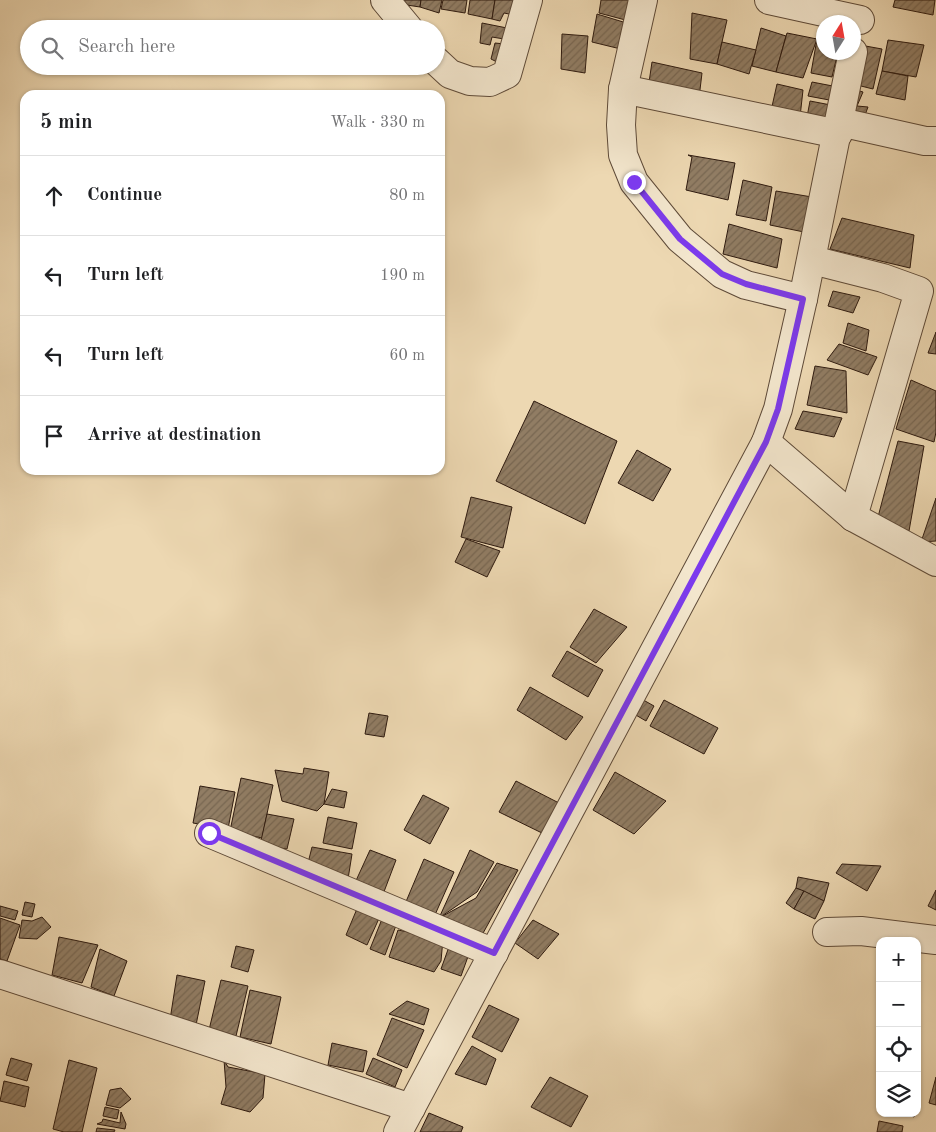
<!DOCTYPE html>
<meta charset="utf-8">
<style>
body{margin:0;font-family:"Old Standard TT",serif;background:#f2f2f2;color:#202124}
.controls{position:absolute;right:15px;bottom:15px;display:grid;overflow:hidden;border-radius:10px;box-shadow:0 1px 4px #0004}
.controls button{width:45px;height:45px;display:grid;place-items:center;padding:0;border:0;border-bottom:1px solid #e0e0e0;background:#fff;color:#202124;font:25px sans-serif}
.compass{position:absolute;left:816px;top:15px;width:45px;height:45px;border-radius:50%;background:#fff;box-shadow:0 1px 4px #0004;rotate:11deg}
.stop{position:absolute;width:15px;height:15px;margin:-11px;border:4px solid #7c3aed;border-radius:50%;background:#fff}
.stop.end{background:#7c3aed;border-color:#fff;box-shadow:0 1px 5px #0008}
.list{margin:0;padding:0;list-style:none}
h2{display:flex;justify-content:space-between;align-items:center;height:65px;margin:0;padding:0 20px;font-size:21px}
h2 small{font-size:16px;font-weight:400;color:#757577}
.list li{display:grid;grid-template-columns:32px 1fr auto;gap:15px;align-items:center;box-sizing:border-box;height:80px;padding:0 20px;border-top:1px solid #e0e0e0}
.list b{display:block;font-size:19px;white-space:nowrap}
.list em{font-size:16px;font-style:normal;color:#757577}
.icon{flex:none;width:28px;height:28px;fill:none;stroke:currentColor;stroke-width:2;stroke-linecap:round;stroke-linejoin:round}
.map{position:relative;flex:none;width:936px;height:1132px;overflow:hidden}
.search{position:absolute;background:#fff;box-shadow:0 1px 4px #0004;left:20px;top:20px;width:425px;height:55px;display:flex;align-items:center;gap:12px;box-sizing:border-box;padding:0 18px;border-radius:28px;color:#757577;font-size:19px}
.panel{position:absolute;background:#fff;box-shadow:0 1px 4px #0004;left:20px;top:90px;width:425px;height:385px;border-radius:15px}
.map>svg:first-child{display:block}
.building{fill:url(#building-hatch);stroke:#2e1a0f}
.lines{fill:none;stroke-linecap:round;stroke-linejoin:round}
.minor-casing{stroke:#5e4a38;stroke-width:30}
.minor{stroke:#f3e6cd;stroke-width:28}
.route{stroke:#7c3aed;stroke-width:6}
</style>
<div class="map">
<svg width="936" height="1132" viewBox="0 0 936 1132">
<defs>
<pattern id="building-hatch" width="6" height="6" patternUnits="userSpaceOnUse" patternTransform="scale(1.25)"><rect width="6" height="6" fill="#917d64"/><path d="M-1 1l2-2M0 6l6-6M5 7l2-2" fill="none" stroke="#776651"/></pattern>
</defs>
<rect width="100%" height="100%" fill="#edd8b2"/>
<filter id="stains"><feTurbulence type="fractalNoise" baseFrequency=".004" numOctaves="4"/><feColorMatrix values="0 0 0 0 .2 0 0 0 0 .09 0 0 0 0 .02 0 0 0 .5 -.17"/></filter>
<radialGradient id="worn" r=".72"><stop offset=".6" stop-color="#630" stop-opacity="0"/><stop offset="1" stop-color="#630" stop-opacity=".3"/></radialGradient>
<g class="building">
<path d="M401,0H421L420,7L400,4Z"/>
<path d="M421,0H442L439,13L420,7Z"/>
<path d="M443,0H467L465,13L441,9Z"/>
<path d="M470,0H495L492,19L468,14Z"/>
<path d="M495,0H517L514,15L504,13L500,21L492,19Z"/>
<path d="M601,0H636L633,22L599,13Z"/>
<path d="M895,0H935L933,15L893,7Z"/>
<path d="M692,13L727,20L717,64L690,59Z"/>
<path d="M597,14L633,25L629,51L592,42Z"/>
<path d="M482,23L512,29L510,40L492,37L490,45L480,43Z"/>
<path d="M761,28L786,36L776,72L752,66Z"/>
<path d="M787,33L817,39L803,78L776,72Z"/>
<path d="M562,34L588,36L585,73L561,69Z"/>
<path d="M817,39L824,41V52H838L832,77L811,73Z"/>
<path d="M888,40L924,45L916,77L882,71Z"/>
<path d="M722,42L756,50L749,74L717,64Z"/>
<path d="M495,43L505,44L499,63L491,59Z"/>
<path d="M860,45L882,49L873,89L853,84Z"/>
<path d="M652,62L702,73L699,98L648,89Z"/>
<path d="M882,71L908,76L905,100L876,94Z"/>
<path d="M812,82L843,88L840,102L808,96Z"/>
<path d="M777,84L803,90L800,117L771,111Z"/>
<path d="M853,89L863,92L857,106L868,107L865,115L849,110Z"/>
<path d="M810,101L836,106L834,122L807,117Z"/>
<path d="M688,155L735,163L728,200L686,190L692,157Z"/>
<path d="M743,180L772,187L766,221L736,215Z"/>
<path d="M776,191L812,197L804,232L770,225Z"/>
<path d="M842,218L914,235L910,268L830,249Z"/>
<path d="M729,224L782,239L777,268L723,254Z"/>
<path d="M833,291L860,297L853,313L828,306Z"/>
<path d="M848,323L869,330L866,351L843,343Z"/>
<path d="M936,332V354L928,353Z"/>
<path d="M839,344L877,357L868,375L827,360Z"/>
<path d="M815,366L846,371L847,413L807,405Z"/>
<path d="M911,380L936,391V432L934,442L896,429Z"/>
<path d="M534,401L617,441L585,524L496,481Z"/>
<path d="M803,411L842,418L834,437L795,429Z"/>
<path d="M898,441L924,446L909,531L878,517Z"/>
<path d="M637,450L671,469L653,501L618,483Z"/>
<path d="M471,497L512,507L503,548L461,537Z"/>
<path d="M936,498V541L921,542Z"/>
<path d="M466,539L500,551L487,577L455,562Z"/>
<path d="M594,609L627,627L596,663L570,647Z"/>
<path d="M567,651L603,670L588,697L552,676Z"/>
<path d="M530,687L583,717L566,740L517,710Z"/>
<path d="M638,697L654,706L646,721L629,711Z"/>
<path d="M664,700L718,728L704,754L650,726Z"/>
<path d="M369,713L388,716L384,737L365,734Z"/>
<path d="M304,768L329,772L324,804L317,811L282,801L275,770L303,774Z"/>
<path d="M615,772L666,801L634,834L593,810Z"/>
<path d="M241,778L273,785L262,838L230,831Z"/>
<path d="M516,781L559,803L544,834L499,812Z"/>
<path d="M200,786L235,792L228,829L193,823Z"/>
<path d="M332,789L347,792L344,808L324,804Z"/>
<path d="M423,795L449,808L430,844L404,830Z"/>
<path d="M267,814L294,819L287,849L260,845Z"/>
<path d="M328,817L357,823L352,849L323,843Z"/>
<path d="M312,847L352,854L348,879L306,871Z"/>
<path d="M370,850L396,860L382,897L354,885Z"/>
<path d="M470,850L494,862L477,892L439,918Z"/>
<path d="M424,859L454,872L434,917L405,904Z"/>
<path d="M497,863L518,870L482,935L439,918L476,898Z"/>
<path d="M842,864L881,866L867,891L836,873Z"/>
<path d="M798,877L829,883L824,901L796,888Z"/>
<path d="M796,888L804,891L794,909L786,903Z"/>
<path d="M936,890V910L928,906Z"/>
<path d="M804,891L824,901L815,919L794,909Z"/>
<path d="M25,902L35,904L32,917L22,915Z"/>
<path d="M359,904L381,914L367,945L346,935Z"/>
<path d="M0,906L18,911L15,920L0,916Z"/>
<path d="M384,914L398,920L385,955L370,949Z"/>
<path d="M42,917L51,927L37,939L19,938L22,920L32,921Z"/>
<path d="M0,918L20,925L7,961L0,959Z"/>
<path d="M533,920L559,934L538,959L515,943Z"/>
<path d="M398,930L443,939L441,961L434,972L389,957Z"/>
<path d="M59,937L98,945L82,983L52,975Z"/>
<path d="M450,944L470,951L461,976L441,969Z"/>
<path d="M236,946L254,950L248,972L231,967Z"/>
<path d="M100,949L127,961L114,996L91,987Z"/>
<path d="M177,975L205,981L196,1025L170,1020Z"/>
<path d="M221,980L248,986L236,1036L209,1030Z"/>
<path d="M250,990L281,997L271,1044L240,1037Z"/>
<path d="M407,1001L429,1009L424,1025L389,1014Z"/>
<path d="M489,1005L519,1019L502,1052L472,1037Z"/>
<path d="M392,1018L424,1030L407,1068L377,1055Z"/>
<path d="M332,1043L367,1051L363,1072L328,1065Z"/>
<path d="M472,1046L496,1059L486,1085L455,1074Z"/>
<path d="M11,1058L32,1064L27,1081L6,1075Z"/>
<path d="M373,1058L402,1070L395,1087L366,1074Z"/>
<path d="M69,1060L97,1068L82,1132H64L53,1129Z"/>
<path d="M224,1060L228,1067L265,1074L263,1098L250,1112L221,1104L226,1087Z"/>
<path d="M550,1077L588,1096L571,1127L531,1107Z"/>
<path d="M936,1077V1105L929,1103Z"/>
<path d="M4,1081L29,1087L25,1107L0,1101Z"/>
<path d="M121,1088L131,1099L120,1108L106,1105L110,1090Z"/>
<path d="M105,1107L119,1110L117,1119L103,1116Z"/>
<path d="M121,1112L126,1124L125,1129L97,1124L102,1122L103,1119L120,1123Z"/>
<path d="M429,1113L463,1127L461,1132H420Z"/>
<path d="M901,1113H916L914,1117Z"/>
<path d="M879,1121L903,1126L902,1132H877Z"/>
<path d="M97,1128L115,1130L114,1132H96Z"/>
</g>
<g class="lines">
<defs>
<g id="minor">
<path d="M385,0L409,29"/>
<path d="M643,0L623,89L621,125L623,155L634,182L680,239L722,274L746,285L803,299"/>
<path d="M769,0L860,20"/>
<path d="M436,61L450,74L470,81L490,82L507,74L528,0"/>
<path d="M623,89L838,134"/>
<path d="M840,122L925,141H936"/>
<path d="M812,260L883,278L919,291L853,517"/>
<path d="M766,442L853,517L936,562"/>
<path d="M209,833L494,953"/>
<path d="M827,932L861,931L936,940"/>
<path d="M0,974L411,1108"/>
<path d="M398,1132L766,442L778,409L803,299L853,52"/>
</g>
</defs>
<use href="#minor" class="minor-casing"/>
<use href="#minor" class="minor"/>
</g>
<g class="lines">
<path class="route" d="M209,833L494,953L766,442L778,409L803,299L746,284L722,274L680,239L634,182"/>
</g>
<rect width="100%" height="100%" filter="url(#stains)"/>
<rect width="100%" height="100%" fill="url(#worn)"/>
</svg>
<div class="controls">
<button>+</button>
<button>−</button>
<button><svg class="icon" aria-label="locate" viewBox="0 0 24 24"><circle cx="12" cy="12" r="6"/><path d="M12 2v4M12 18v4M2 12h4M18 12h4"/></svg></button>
<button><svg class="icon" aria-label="layers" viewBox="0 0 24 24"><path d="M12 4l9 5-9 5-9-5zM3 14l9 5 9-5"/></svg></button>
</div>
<svg class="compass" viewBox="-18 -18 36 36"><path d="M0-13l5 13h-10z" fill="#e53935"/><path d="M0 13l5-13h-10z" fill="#757577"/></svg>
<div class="stop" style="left:209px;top:833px"></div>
<div class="stop end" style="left:634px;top:182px"></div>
<div class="search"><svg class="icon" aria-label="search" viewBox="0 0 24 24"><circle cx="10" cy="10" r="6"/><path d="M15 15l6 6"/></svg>Search here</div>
<section class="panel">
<h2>5 min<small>Walk · 330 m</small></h2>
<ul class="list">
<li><svg class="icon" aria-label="ahead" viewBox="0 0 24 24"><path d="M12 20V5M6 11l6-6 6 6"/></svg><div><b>Continue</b></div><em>80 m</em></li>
<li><svg class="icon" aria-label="left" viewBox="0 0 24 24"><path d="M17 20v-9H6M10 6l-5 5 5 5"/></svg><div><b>Turn left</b></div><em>190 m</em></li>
<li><svg class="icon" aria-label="left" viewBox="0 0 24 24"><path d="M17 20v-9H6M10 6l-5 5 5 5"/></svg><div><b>Turn left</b></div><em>60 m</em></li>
<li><svg class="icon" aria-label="arrive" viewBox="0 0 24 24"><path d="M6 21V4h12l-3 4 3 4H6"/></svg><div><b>Arrive at destination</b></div></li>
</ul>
</section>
</div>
